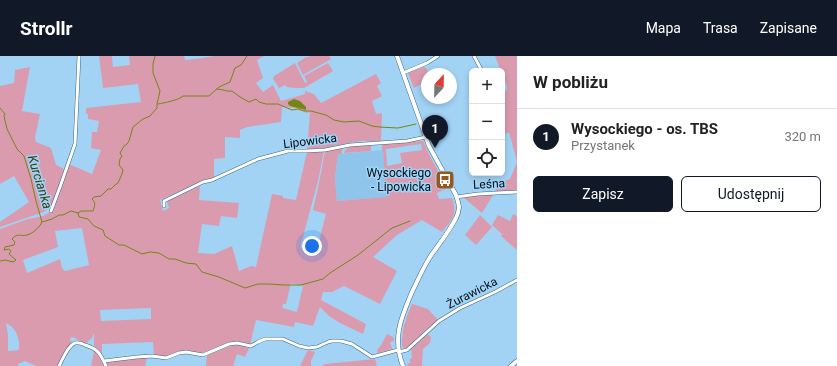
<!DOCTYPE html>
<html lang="pl">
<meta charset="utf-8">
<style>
body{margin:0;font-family:Roboto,sans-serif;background:#f2f2f2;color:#222}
.controls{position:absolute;right:12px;top:12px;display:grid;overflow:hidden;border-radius:6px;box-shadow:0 2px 6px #0003}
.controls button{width:36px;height:36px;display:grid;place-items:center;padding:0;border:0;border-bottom:1px solid #e0e0e0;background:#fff;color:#222;font:20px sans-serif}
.compass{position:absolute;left:421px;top:12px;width:36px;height:36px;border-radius:50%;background:#fff;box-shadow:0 2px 6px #0003;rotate:22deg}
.you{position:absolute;left:312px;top:190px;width:14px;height:14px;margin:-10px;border:3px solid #fff;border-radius:50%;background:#1a73e8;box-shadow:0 0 0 6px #1a73e833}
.badge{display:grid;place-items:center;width:26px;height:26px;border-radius:50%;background:#111827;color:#fff;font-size:13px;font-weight:700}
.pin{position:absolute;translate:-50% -33px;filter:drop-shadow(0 1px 2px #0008)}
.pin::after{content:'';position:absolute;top:21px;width:14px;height:12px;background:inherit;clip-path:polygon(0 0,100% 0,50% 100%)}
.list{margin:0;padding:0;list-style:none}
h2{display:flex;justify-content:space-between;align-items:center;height:52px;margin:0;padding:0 16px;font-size:17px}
h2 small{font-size:13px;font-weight:400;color:#767676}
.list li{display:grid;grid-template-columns:26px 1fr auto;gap:12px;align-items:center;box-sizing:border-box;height:56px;padding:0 16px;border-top:1px solid #e0e0e0}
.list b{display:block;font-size:15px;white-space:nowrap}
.list p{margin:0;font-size:13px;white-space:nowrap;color:#767676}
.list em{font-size:13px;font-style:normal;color:#767676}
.actions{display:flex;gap:8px;padding:12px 16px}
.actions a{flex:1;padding:9px 0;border:1px solid #111827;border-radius:6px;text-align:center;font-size:14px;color:#111827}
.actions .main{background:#111827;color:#fff}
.icon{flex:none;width:22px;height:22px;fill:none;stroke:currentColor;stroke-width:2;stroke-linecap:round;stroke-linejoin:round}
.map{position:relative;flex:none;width:517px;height:310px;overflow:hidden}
header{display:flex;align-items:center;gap:24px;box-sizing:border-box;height:56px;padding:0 20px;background:#111827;color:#fff}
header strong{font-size:19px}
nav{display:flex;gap:22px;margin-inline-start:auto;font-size:14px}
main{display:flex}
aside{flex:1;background:#fff}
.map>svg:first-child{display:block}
.built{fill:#8fc5eb}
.green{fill:#db9baf;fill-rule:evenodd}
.water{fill:#748615}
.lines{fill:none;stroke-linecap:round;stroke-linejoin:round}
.stream{stroke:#748615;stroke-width:1}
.minor-casing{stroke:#386684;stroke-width:4}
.tertiary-casing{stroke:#386684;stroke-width:5}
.minor{stroke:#fff;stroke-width:3}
.tertiary{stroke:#fff;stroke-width:4}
.labels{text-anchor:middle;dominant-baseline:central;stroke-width:3;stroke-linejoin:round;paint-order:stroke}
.street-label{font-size:12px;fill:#000d19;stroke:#a2d3f5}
.poi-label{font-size:12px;fill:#000d19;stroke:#a2d3f5;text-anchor:end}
.water-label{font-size:13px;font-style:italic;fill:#363e13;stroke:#a2d3f5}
</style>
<header>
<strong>Strollr</strong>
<nav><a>Mapa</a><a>Trasa</a><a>Zapisane</a></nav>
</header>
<main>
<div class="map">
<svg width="517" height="310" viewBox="0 0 517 310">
<rect width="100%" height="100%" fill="#a2d3f5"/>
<path class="built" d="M383,94L387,141L337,145L335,122L338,98Z"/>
<g class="green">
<path d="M99,0H112L113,11L130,9L129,0H184L185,4L203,2L214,0H264L257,4L263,22L256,27L263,36L273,29L281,45L305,38V35L314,38L321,47L376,18L381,27L377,30L382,40L372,45L376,58L382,57L381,85H359L325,92L307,94L310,56L307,57L295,52L282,51L281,66L247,71L240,74V82L225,81V102L214,103V122L183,134L160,144L163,155L169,152L167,145L200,130L199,144L239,147L237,162L221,160L219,170L202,168L198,197L214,198L232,190L239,215L251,210L256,211L272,138L283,140V142L296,144L307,96L324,95L318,125L300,192L316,196L326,158L313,154L320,122L325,95L342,92V98H338L335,122L337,145L386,141L383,95L382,94V90L383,88L423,85L430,100L441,120V124L446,133L437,137L439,143L452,142C458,158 452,164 442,176L422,164L397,179L373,201L397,215L380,248L344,230L332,236H323L321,244L366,268L363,278L340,267L329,260L320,251L313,270L295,266L294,271L256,264L250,289L237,285L230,286L208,295L200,297L179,295L168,301L154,299L153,286L102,288V298L94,291V277L92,282L85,288L73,281L70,282L71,287L66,294L58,310H36L25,305L18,308V310H0V173L28,163L43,160L52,155L69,108L92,118L101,94L91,92L92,76H97L99,65L88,63V58H86V52L141,46L138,28L103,32ZM421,88L422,94L400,97L402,107L387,110L386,93ZM82,172L89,209L65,215L62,212L60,203L27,217L23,204L58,191L55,175ZM291,227L303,230L297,256L282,252L283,248H286ZM151,252V263L101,265L100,254ZM6,267C17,272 20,284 19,294L8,295V279Z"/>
<path d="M310,0H329L331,3L303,19L297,7L306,1H308Z"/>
<path d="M495,0H517V134L495,136L498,127L510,123L517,106L509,76L502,80V37L507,34V30L502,15H501Z"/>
<path d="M295,7L305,27L307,26L304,20L328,7L333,15L304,32H294L287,31L285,29L279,32L273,23L274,20Z"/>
<path d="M30,11L22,55L40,58L35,81L36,86L51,92L56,109L64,113C60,127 56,148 44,156L0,171V166L29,146L14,120L0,128V30L14,27L15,14Z"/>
<path d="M424,11L426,12L429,18H427V25L414,32L408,17Z"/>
<path d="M369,89L371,90V95L344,97C347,88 360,90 369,89Z"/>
<path d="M493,139L482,157L464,142L468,140Z"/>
<path d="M513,158L517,160V194L501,180L502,178L492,169L498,159L510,165Z"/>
<path d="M480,159L492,171L476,189L465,179Z"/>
<path d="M412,248L428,253L438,264L422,277L423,278L406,293L402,291V283L404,268H405L407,260Z"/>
<path d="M387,278L393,281L394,285L390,286L392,293L378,297L377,294L381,289Z"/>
<path d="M428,278L431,281L430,287L423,293L422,310H408L407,308L410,307V303L412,302L411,293Z"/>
<path d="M235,288L240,289L249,292L245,301L237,298L233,310H206L207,299Z"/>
<path d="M308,294L315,296L311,305V310H300Z"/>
<path d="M94,295L99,300L104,310H91Z"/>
<path d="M147,301L145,310H108L106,307L109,305Z"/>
<path d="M375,303L377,310H321L325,308Z"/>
</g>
<path class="water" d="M294,43L300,45L306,51V54L290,50L288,48V46Z"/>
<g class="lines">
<g class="stream">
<path d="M217,33C223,33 226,36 232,35L240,41L249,46L256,43L259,46L266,48H278L292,54L298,53L304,55H311L326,59L334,64L344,66L359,65L372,70L379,71L398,72L416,68"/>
<path d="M158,48C164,47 179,44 183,40H209L219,31L230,26L235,12L241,9L247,0"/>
<path d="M0,52L5,58L4,60L7,73L17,93L24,100L31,123L36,145L42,166C40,171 32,178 27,179C20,181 18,176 12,183L15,186L14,189L5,191L4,194L9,193L11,195L9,198L16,204L13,206L5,204L0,205"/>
<path d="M424,66L425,65"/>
<path d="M78,157L79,161L88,163L94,170L103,174L105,180L119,189H124L142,198L150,196L159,197L169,203H175L186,207L196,208L202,216L219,221L245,232L258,228H269L284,229H301L323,223L330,217L358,199L392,172L410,165"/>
<path d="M42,166L52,163L59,159H63L71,155L78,157L81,155H93C95,149 96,147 92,143L94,141L101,140L108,133H111L115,129L118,127L122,118L123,114L119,109L120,103L122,100L120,97L124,90L127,88L129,85L133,71L143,63L150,60L157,52V48L160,35L153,17V8L155,0"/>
</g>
<defs>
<g id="minor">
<path d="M474,0L482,15"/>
<path d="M403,17L427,7L438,0"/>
<path d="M456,141L478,138L517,136"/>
<path d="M164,150V145L203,126L212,124L258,103L288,95H306L325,94L350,89L407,85L426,81"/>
<path d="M51,155L60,131L75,88L79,0"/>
<path d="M399,296L407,294L439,265L460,252L495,236L517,224"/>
<path d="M104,305L137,301L152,300L166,302L179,297L186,296L203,299L229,288L237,287L251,290L258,286L265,283H283L299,290L308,292L317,291L328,286L332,285H341L352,288L372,301L398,294"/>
<path d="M59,310C63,303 66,293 73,288C76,286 81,287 85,289C98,293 100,297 106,310"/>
</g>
<g id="tertiary">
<path d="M397,0L429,90L456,139L458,146L459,151L458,157L456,162C449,176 439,188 430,201C423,212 418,224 412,236C401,262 392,282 403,310"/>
<path d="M511,310L517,305"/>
</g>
</defs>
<use href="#minor" class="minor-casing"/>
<use href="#tertiary" class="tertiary-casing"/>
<use href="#minor" class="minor"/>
<use href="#tertiary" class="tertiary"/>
</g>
<defs>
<symbol id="bus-square" viewBox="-11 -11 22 22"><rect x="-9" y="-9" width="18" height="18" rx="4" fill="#97581f" stroke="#a2d3f5"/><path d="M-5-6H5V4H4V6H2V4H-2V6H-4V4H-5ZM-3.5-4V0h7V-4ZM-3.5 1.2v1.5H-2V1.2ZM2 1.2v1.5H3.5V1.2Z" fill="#fff"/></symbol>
</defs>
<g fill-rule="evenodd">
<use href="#bus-square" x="434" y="113" width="22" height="22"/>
</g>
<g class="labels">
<g class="street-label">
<text transform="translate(310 85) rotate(-7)">Lipowicka</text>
<text transform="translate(489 128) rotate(-3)">Leśna</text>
<text transform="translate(472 237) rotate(-27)">Żurawicka</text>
</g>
<g class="poi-label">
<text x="431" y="117">Wysockiego<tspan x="431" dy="14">- Lipowicka</tspan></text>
</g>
<g class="water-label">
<text transform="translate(40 126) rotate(73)">Kurcianka</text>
</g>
</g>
</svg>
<div class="controls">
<button>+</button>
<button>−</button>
<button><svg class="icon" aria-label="locate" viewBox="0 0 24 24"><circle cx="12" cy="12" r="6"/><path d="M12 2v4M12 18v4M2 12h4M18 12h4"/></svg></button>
</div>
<svg class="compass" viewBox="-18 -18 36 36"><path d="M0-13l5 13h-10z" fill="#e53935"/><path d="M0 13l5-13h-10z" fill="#767676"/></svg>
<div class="you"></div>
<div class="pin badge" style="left:435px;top:92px">1</div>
</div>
<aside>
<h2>W pobliżu<small></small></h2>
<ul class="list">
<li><span class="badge">1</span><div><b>Wysockiego - os. TBS</b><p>Przystanek</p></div><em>320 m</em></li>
</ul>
<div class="actions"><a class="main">Zapisz</a><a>Udostępnij</a></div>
</aside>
</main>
